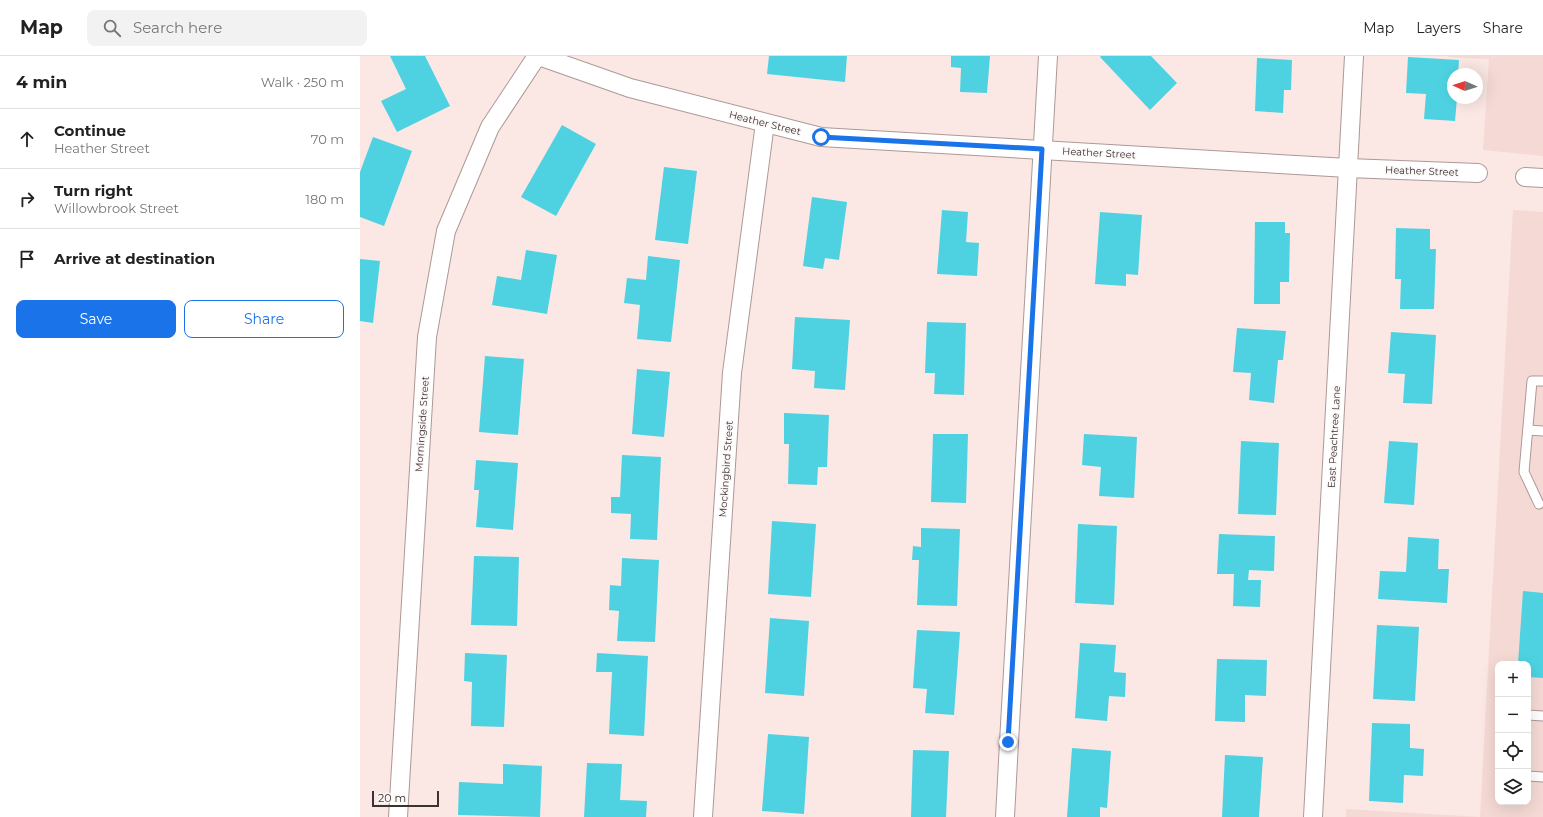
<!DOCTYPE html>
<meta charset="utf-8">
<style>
body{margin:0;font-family:Montserrat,sans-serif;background:#f2f2f2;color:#222}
.controls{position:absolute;right:12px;bottom:12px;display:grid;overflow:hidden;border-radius:8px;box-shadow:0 4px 16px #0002}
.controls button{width:36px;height:36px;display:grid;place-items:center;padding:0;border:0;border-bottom:1px solid #e0e0e0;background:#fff;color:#222;font:20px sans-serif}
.compass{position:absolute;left:1087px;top:12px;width:36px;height:36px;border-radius:50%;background:#fff;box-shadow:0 4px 16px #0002;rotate:273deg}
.scale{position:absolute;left:12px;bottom:10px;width:67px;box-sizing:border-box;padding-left:4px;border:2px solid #3b3332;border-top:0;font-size:11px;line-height:14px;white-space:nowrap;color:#3b3332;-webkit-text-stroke:3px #fcf8f7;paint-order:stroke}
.stop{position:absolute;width:12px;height:12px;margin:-9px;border:3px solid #1a73e8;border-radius:50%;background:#fff}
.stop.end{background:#1a73e8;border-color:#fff;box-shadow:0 1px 4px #0008}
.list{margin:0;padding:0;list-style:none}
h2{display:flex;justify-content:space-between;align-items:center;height:52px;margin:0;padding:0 16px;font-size:17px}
h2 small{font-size:13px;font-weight:400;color:#767676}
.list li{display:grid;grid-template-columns:26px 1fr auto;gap:12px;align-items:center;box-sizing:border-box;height:60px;padding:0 16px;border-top:1px solid #e0e0e0}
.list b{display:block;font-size:15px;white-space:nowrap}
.list p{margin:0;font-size:13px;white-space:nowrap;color:#767676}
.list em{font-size:13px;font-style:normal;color:#767676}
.actions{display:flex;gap:8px;padding:12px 16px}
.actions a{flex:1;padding:9px 0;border:1px solid #1a73e8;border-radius:8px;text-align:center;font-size:14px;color:#1a73e8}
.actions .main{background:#1a73e8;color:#fff}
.icon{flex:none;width:22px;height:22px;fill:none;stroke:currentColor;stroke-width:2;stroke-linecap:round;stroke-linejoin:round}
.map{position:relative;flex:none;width:1183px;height:761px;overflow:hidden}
header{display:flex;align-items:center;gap:24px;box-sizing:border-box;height:56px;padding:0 20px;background:#fff;border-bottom:1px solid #e0e0e0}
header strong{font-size:19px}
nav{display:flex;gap:22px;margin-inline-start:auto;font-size:14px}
.search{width:280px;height:36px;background:#f2f2f2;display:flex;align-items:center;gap:10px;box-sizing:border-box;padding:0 14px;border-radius:8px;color:#767676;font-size:15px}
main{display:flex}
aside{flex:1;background:#fff}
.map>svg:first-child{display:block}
.built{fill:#f5d9d4;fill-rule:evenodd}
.building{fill:#4ed2e2}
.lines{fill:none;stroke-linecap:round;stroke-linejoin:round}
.lane-casing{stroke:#ac9996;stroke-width:11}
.street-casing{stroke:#ac9996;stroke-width:20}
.lane{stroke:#fff;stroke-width:9}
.street{stroke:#fff;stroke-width:18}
.route{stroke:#1a73e8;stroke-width:5}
.labels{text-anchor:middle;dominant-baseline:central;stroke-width:3;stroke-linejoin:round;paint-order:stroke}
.street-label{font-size:10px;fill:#3b3332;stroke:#fcf8f7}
</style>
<header>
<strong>Map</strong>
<div class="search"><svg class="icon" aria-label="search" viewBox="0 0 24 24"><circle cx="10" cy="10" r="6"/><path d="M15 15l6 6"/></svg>Search here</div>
<nav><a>Map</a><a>Layers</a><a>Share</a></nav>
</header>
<main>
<aside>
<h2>4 min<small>Walk · 250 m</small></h2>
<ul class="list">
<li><svg class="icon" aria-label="ahead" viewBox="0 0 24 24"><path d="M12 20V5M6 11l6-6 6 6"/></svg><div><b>Continue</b><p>Heather Street</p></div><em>70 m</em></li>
<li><svg class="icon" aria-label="right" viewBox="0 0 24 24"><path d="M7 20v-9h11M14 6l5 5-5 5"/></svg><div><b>Turn right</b><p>Willowbrook Street</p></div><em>180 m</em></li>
<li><svg class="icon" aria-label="arrive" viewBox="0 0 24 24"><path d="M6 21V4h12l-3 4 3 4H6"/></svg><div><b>Arrive at destination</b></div></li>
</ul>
<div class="actions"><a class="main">Save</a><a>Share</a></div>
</aside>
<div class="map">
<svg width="1183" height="761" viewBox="0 0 1183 761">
<rect width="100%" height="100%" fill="#fbe7e3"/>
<g class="built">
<path d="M1088,0H1183V100L1123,94L1129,3L1088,1Z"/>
<path d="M1153,154L1183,156V761H1120ZM1138,608H1168V746H1138Z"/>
<path d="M986,753L1120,761H986Z"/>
</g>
<g class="building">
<path d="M30,0H65L90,50L37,76L21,45L46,33Z"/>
<path d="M409,0H487L485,26L407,18Z"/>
<path d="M591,0H630L627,37L600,36L601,12L591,11Z"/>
<path d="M741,0H791L817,27L790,54L740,1Z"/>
<path d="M1048,1L1099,4L1098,18H1093V42H1097L1095,65L1064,63L1066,38L1046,37Z"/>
<path d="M897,2L932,4L931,34H924L923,57L895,55Z"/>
<path d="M202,69L236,88L196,160L161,141Z"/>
<path d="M13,81L52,95L24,170L0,161V116Z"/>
<path d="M304,111L337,115L328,188L295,184Z"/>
<path d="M452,141L487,146L479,204L465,202L463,213L443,210Z"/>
<path d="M582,154L608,156L606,186L619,187L617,220L577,218Z"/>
<path d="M740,156L782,159L778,219L766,218V230L735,228Z"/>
<path d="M895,166H925V177H930L929,226H920V248H894Z"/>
<path d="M1036,172L1070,173V193H1076L1074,253H1040L1041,223H1035Z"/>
<path d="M166,194L197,199L187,258L132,249L137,220L161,224Z"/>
<path d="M288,200L320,204L311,286L277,283L280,249L264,247L267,222L286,224Z"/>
<path d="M0,203L20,205L13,267L0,265Z"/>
<path d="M435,261L490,264L485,334L454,332L455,315L432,313Z"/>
<path d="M567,266L606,267L604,339L574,338L575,317H565Z"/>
<path d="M877,272L926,275L923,304H918L914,347L889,344L891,317L873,316Z"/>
<path d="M1031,276L1076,279L1072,348L1043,347L1045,318L1028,317Z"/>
<path d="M125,300L164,303L158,379L119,376Z"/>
<path d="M277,313L310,316L304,381L272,378Z"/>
<path d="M424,357L469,359L467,411H458L457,429L428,428L429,388H424Z"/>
<path d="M573,378H608L606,447L571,446Z"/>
<path d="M724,378L777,381L774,442L739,440L741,411L722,409Z"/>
<path d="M881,385L919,387L916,459L878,458Z"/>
<path d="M1029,385L1058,387L1054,449L1024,447Z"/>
<path d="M262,399L301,401L297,484L270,483L271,458L251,457V441H260Z"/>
<path d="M116,404L158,407L153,474L116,471L119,434H114Z"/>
<path d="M412,465L456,468L451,541L408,538Z"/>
<path d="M718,468L757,470L754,549L715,547Z"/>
<path d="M561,472L600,473L597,550L557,549L559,504H552L553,490L561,491Z"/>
<path d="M859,478L915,480L914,515L889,514L888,524H901L900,551L873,550L874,518H857Z"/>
<path d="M1048,481L1079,483L1078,513H1089L1087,547L1018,543L1020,515L1046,516Z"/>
<path d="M114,500L159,501L157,570L111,569Z"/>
<path d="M262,502L299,504L295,586L257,585L259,555L249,554L250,529L261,530Z"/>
<path d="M1163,535L1183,537V622L1168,621V608H1158Z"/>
<path d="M410,562L449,565L444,640L405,637Z"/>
<path d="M1017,569L1059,571L1055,645L1013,643Z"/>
<path d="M557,574L600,576L594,659L565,657L567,633L553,632Z"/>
<path d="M720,587L756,589L754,616L766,617L765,641L749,640L747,665L715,662Z"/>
<path d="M105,597L147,599L144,671L111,670L112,626L104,625Z"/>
<path d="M237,597L288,600L284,680L249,678L252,616H236Z"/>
<path d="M857,603L907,604L906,640L885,639V666L855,665Z"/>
<path d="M1012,667L1050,668V692L1064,693L1063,720L1044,719L1043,747L1009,745Z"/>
<path d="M408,678L449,681L444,758L402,755Z"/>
<path d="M712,692L751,695L747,752L740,751V761H707Z"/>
<path d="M553,694L589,695L586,761H551Z"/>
<path d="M865,699L903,701L899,761H862Z"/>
<path d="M227,707L262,708L260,744L287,745L286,761H224Z"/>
<path d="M143,708L182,710L180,761L98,759L99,726L143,728Z"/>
</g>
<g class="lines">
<defs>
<g id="lane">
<path d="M1168,374L1183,375"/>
<path d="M1179,448L1164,416L1172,325H1183"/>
<path d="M1168,659L1183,660"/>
<path d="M1168,720L1183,721"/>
</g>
<g id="street">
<path d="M179,0L270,32L461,81L988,112L1118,117"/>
<path d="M1165,121L1183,122"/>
<path d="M38,761L67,281L86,175L130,71L177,0"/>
<path d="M343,761L372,317L405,67"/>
<path d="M645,761L649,686L688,0"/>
<path d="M953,761L994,0"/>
</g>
</defs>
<use href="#lane" class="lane-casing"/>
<use href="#street" class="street-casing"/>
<use href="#lane" class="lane"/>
<use href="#street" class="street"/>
</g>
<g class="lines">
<path class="route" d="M461,81L682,93L648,686"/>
</g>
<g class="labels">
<g class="street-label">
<text transform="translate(405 67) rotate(14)">Heather Street</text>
<text transform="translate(739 97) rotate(3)">Heather Street</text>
<text transform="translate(1062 115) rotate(2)">Heather Street</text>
<text transform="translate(62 368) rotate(-86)">Morningside Street</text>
<text transform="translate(974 381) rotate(-87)">East Peachtree Lane</text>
<text transform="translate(366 413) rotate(-86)">Mockingbird Street</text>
</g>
</g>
</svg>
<div class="controls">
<button>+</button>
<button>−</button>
<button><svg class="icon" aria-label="locate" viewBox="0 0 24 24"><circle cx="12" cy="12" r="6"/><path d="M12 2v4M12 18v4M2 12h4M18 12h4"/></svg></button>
<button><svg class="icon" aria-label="layers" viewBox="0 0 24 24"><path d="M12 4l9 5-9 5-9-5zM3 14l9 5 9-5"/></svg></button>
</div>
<svg class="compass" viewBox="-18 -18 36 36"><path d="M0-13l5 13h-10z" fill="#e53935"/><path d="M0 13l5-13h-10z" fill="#767676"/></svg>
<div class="scale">20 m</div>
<div class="stop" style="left:461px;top:81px"></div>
<div class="stop end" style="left:648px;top:686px"></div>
</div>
</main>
